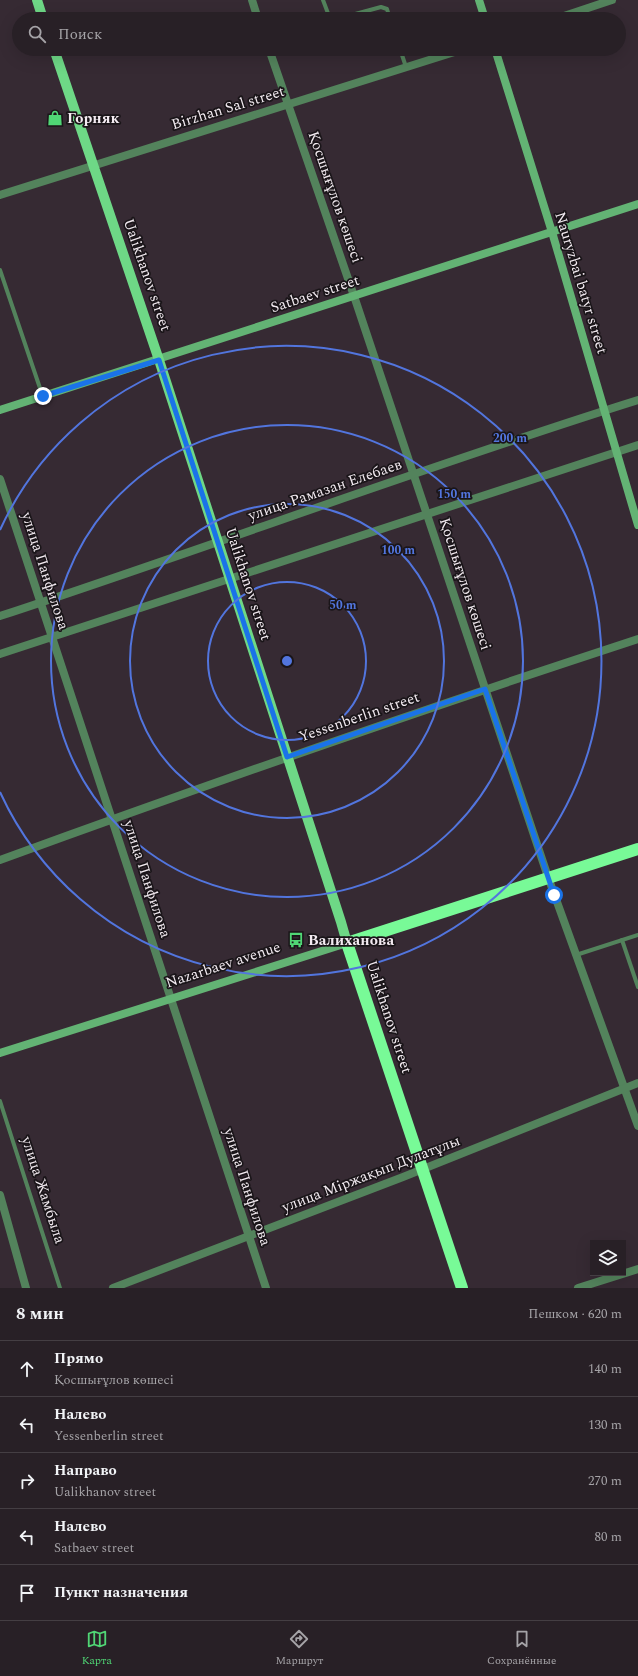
<!DOCTYPE html>
<html lang="ru">
<meta charset="utf-8">
<style>
body{margin:0;font-family:Spectral,serif;background:#30282e;color:#f1f3f6}
.controls{position:absolute;right:12px;bottom:12px;display:grid;overflow:hidden;border-radius:0px;box-shadow:0 4px 16px #0002}
.controls button{width:36px;height:36px;display:grid;place-items:center;padding:0;border:0;border-bottom:1px solid #443e43;background:#282026;color:#f1f3f6;font:20px sans-serif}
.stop{position:absolute;width:12px;height:12px;margin:-9px;border:3px solid #1a73e8;border-radius:50%;background:#fff}
.stop.end{background:#1a73e8;border-color:#fff;box-shadow:0 1px 4px #0008}
.list{margin:0;padding:0;list-style:none}
h2{display:flex;justify-content:space-between;align-items:center;height:52px;margin:0;padding:0 16px;font-size:17px}
h2 small{font-size:13px;font-weight:400;color:#a5a3a7}
.list li{display:grid;grid-template-columns:26px 1fr auto;gap:12px;align-items:center;box-sizing:border-box;height:56px;padding:0 16px;border-top:1px solid #443e43}
.list b{display:block;font-size:15px;white-space:nowrap}
.list p{margin:0;font-size:13px;white-space:nowrap;color:#a5a3a7}
.list em{font-size:13px;font-style:normal;color:#a5a3a7}
.icon{flex:none;width:22px;height:22px;fill:none;stroke:currentColor;stroke-width:2;stroke-linecap:round;stroke-linejoin:round}
.map{position:relative;flex:none;width:638px;height:1288px;overflow:hidden}
.search{position:absolute;background:#282026;box-shadow:0 4px 16px #0002;left:12px;right:12px;top:12px;height:44px;display:flex;align-items:center;gap:10px;box-sizing:border-box;padding:0 14px;border-radius:22px;color:#a5a3a7;font-size:15px}
.sheet{height:332px;background:#282026}
nav{display:flex;justify-content:space-around;align-items:center;box-sizing:border-box;height:56px;border-top:1px solid #443e43;background:#282026;font-size:11px;color:#a5a3a7}
nav a{display:grid;justify-items:center;gap:2px}
nav .on{color:#50d675}
.map>svg:first-child{display:block}
.lines{fill:none;stroke-linecap:round;stroke-linejoin:round}
.lane{stroke:#53835c;stroke-width:4}
.street{stroke:#53835c;stroke-width:8}
.secondary{stroke:#63b374;stroke-width:8}
.primary{stroke:#6ed886;stroke-width:10}
.highway{stroke:#78fa97;stroke-width:12}
.route{stroke:#1a73e8;stroke-width:5}
.ring{fill:none;stroke:#5275de;stroke-width:2}
.labels{text-anchor:middle;dominant-baseline:central;stroke-width:3.5;stroke-linejoin:round;paint-order:stroke}
.street-label{font-size:15px;fill:#f3ebf1;stroke:#1a1519}
.poi-label{font-size:15px;font-weight:bold;fill:#f3ebf1;stroke:#1a1519;text-anchor:start}
.centre{fill:#5275de;stroke:#1a1519;stroke-width:2}
.ring-label{font-size:12px;text-anchor:middle;font-weight:bold;fill:#5275de;stroke:#1a1519;stroke-width:3.5;stroke-linejoin:round;paint-order:stroke}
</style>
<div class="map">
<svg width="638" height="1288" viewBox="0 0 638 1288">
<rect width="100%" height="100%" fill="#362a33"/>
<g class="lines">
<g class="lane">
<path d="M323,0L329,16L337,19"/>
<path d="M337,19L381,7L387,9L390,19"/>
<path d="M400,49L406,67"/>
<path d="M0,270L43,397"/>
<path d="M622,940L638,987"/>
<path d="M576,955L638,935"/>
<path d="M0,1101L60,1288"/>
</g>
<g class="street">
<path d="M252,0L258,19"/>
<path d="M555,19L612,0"/>
<path d="M269,49L354,296L548,877L638,1126"/>
<path d="M0,195L464,49"/>
<path d="M0,479L266,1288"/>
<path d="M0,616C213,546 424,467 638,400"/>
<path d="M0,654L638,445"/>
<path d="M0,860C212,783 424,709 638,639"/>
<path d="M0,1195L26,1288"/>
<path d="M113,1288L403,1177L638,1083"/>
<path d="M578,1288L638,1269"/>
</g>
<g class="secondary">
<path d="M479,0L485,19"/>
<path d="M495,49L552,232L638,525"/>
<path d="M0,410L638,204"/>
<path d="M0,1053L347,943"/>
</g>
<g class="primary">
<path d="M37,0L43,19"/>
<path d="M54,49L159,360L341,922L347,943"/>
</g>
<path class="highway" d="M462,1288L347,943L638,849"/>
</g>
<g class="lines">
<path class="route" d="M43,396L159,360L287,757L485,689L554,895"/>
</g>
<g class="ring">
<circle cx="287" cy="661" r="79"/>
<circle cx="287" cy="661" r="157"/>
<circle cx="287" cy="661" r="236"/>
<path d="M0 530A315 315 0 1 1 0 792"/>
</g>
<defs>
<symbol id="shop-bare" viewBox="-9 -9 18 18"><path d="M-5-2.5h2.3a2.7 3.5 0 0 1 5.4 0H5L5.5 6h-11ZM-1.5-2.5h3a1.5 2.3 0 0 0-3 0Z" fill="#50d675" stroke="#1a1519" stroke-width="2.5" paint-order="stroke"/></symbol>
<symbol id="bus-bare" viewBox="-9 -9 18 18"><path d="M-5-6H5V4H4V6H2V4H-2V6H-4V4H-5ZM-3.5-4V0h7V-4ZM-3.5 1.2v1.5H-2V1.2ZM2 1.2v1.5H3.5V1.2Z" fill="#50d675" stroke="#1a1519" stroke-width="2.5" paint-order="stroke"/></symbol>
</defs>
<g fill-rule="evenodd">
<use href="#shop-bare" x="44" y="107" width="22" height="22"/>
<use href="#bus-bare" x="285" y="929" width="22" height="22"/>
</g>
<g class="labels">
<g class="street-label">
<text transform="translate(228 108) rotate(-17)">Birzhan Sal street</text>
<text transform="translate(335 197) rotate(71)">Қосшығұлов көшесі</text>
<text transform="translate(147 275) rotate(71)">Ualikhanov street</text>
<text transform="translate(581 283) rotate(73)">Nauryzbai batyr street</text>
<text transform="translate(315 294) rotate(-18)">Satbaev street</text>
<text transform="translate(325 490) rotate(-19)">улица Рамазан Елебаев</text>
<text transform="translate(45 571) rotate(72)">улица Панфилова</text>
<text transform="translate(248 584) rotate(72)">Ualikhanov street</text>
<text transform="translate(465 584) rotate(72)">Қосшығұлов көшесі</text>
<text transform="translate(359 717) rotate(-19)">Yessenberlin street</text>
<text transform="translate(147 879) rotate(72)">улица Панфилова</text>
<text transform="translate(223 965) rotate(-18)">Nazarbaev avenue</text>
<text transform="translate(389 1017) rotate(72)">Ualikhanov street</text>
<text transform="translate(371 1174) rotate(-21)">улица Міржақып Дулатұлы</text>
<text transform="translate(247 1187) rotate(72)">улица Панфилова</text>
<text transform="translate(43 1190) rotate(72)">улица Жамбыла</text>
</g>
<g class="poi-label">
<text x="67" y="118">Горняк</text>
<text x="308" y="940">Валиханова</text>
</g>
</g>
<circle cx="287" cy="661" r="6" class="centre"/>
<g class="ring-label">
<text x="510" y="442">200 m</text>
<text x="454" y="498">150 m</text>
<text x="398" y="554">100 m</text>
<text x="343" y="609">50 m</text>
</g>
</svg>
<div class="controls">
<button><svg class="icon" aria-label="layers" viewBox="0 0 24 24"><path d="M12 4l9 5-9 5-9-5zM3 14l9 5 9-5"/></svg></button>
</div>
<div class="stop" style="left:554px;top:895px"></div>
<div class="stop end" style="left:43px;top:396px"></div>
<div class="search"><svg class="icon" aria-label="search" viewBox="0 0 24 24"><circle cx="10" cy="10" r="6"/><path d="M15 15l6 6"/></svg>Поиск</div>
</div>
<section class="sheet">
<h2>8 мин<small>Пешком · 620 m</small></h2>
<ul class="list">
<li><svg class="icon" aria-label="ahead" viewBox="0 0 24 24"><path d="M12 20V5M6 11l6-6 6 6"/></svg><div><b>Прямо</b><p>Қосшығұлов көшесі</p></div><em>140 m</em></li>
<li><svg class="icon" aria-label="left" viewBox="0 0 24 24"><path d="M17 20v-9H6M10 6l-5 5 5 5"/></svg><div><b>Налево</b><p>Yessenberlin street</p></div><em>130 m</em></li>
<li><svg class="icon" aria-label="right" viewBox="0 0 24 24"><path d="M7 20v-9h11M14 6l5 5-5 5"/></svg><div><b>Направо</b><p>Ualikhanov street</p></div><em>270 m</em></li>
<li><svg class="icon" aria-label="left" viewBox="0 0 24 24"><path d="M17 20v-9H6M10 6l-5 5 5 5"/></svg><div><b>Налево</b><p>Satbaev street</p></div><em>80 m</em></li>
<li><svg class="icon" aria-label="arrive" viewBox="0 0 24 24"><path d="M6 21V4h12l-3 4 3 4H6"/></svg><div><b>Пункт назначения</b></div></li>
</ul>
</section>
<nav>
<a class="on"><svg class="icon" aria-label="map" viewBox="0 0 24 24"><path d="M3 6l6-2 6 2 6-2v14l-6 2-6-2-6 2zM9 4v14M15 6v14"/></svg>Карта</a>
<a><svg class="icon" aria-label="directions" viewBox="0 0 24 24"><path d="M12 3l9 9-9 9-9-9zM9 14v-3h6M13 9l2 2-2 2"/></svg>Маршрут</a>
<a><svg class="icon" aria-label="saved" viewBox="0 0 24 24"><path d="M7 4h10v16l-5-4-5 4z"/></svg>Сохранённые</a>
</nav>
